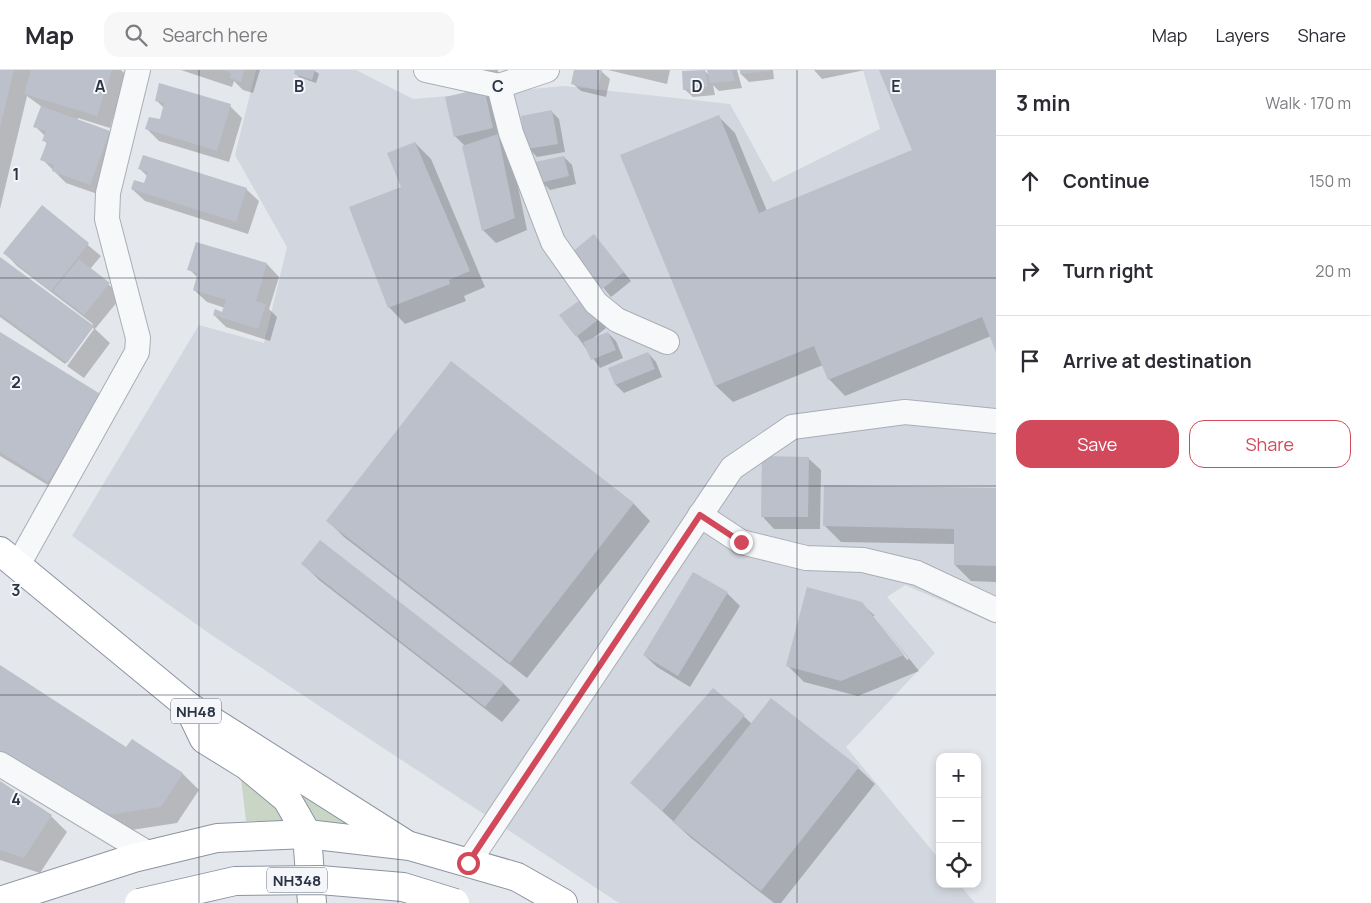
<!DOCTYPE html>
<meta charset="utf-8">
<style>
body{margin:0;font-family:Manrope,sans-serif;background:#f7f7f7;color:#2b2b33}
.controls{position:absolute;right:15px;bottom:15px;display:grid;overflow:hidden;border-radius:10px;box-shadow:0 2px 8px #0003}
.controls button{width:45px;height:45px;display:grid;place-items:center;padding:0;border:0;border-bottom:1px solid #e1e1e2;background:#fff;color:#2b2b33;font:25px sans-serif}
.stop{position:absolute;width:15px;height:15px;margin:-11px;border:4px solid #d1495b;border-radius:50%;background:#fff}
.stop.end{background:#d1495b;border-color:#fff;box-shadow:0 1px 5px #0008}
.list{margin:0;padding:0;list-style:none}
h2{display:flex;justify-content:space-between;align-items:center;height:65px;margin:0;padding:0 20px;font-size:21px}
h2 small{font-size:16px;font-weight:400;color:#7c7c81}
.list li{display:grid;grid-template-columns:32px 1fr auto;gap:15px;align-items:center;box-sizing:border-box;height:90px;padding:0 20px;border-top:1px solid #e1e1e2}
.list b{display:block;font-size:19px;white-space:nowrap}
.list em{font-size:16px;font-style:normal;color:#7c7c81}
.actions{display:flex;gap:10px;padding:15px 20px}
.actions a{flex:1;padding:11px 0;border:1px solid #d1495b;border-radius:15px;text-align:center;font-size:18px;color:#d1495b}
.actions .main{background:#d1495b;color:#fff}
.icon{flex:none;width:28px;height:28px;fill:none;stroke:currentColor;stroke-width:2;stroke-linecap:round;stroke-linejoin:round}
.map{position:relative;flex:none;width:996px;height:833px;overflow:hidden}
header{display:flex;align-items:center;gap:30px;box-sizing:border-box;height:70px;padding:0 25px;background:#fff;border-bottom:1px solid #e1e1e2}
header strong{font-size:24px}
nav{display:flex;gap:28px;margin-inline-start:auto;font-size:18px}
.search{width:350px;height:45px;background:#f7f7f7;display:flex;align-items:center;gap:12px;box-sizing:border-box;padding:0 18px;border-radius:15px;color:#7c7c81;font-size:19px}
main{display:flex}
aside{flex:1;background:#fff}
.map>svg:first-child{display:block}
.built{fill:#d2d6de}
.green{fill:#c9d6c5}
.shadow{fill:#0003}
.building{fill:#bbc0ca}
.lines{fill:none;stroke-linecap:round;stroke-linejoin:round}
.minor-casing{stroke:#a9aeb7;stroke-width:26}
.highway-casing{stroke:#8b94a3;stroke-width:30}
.minor{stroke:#f7f8fa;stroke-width:24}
.highway{stroke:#fff;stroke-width:28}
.highway-bridge-casing{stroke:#8b94a3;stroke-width:30;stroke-linecap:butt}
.highway-bridge{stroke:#fff;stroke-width:28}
.route{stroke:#d1495b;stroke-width:6}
.grid{fill:none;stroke:#2b3445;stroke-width:1;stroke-opacity:0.55}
.labels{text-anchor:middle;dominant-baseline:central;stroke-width:4;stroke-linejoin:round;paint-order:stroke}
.shield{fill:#f4f6f9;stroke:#676e7b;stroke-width:1}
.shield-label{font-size:15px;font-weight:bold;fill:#2b3445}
.grid-label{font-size:16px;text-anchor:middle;font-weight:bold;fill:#2b3445;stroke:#f4f6f9;stroke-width:4;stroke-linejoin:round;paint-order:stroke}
</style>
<header>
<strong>Map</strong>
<div class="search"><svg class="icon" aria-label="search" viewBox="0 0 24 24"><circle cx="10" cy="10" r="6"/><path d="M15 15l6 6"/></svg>Search here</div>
<nav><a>Map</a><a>Layers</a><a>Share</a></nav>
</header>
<main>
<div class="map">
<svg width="996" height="833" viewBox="0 0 996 833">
<rect width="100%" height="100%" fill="#e4e7ec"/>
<path class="built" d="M256,0H356L413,29L565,16L730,34L773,112L880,59L863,0H996V554L905,515L887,527L935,583L846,677L940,790V814H959L975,833H619L213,566L72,466L199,255L264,273L287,177L235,85Z"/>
<path class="green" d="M228,671L354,755L317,751H246L241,708Z"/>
<g class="shadow">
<path d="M0,0H121L126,5L110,58L78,48L77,50L109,62L122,74L103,126L66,113L42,89L47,74L44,70L45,66L35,56L42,37L27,26L0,139Z"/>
<path d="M181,0H260L253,23L243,20L234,11L232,17Z"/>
<path d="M297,0L315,1L319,4L316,13L299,7L295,3Z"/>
<path d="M456,0H498V4Z"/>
<path d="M575,0L601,1L610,9L606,27L581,21L572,13Z"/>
<path d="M608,0H670L667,14Z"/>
<path d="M704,0L710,6L709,0H737L742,18L719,21L713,15L715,25L693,27L684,19Z"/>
<path d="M741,0H773L774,9L749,12L741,4Z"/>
<path d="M814,0H865L822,9Z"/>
<path d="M880,0H996V279L991,266L845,326L829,309L823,295L733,332L716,316L622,86L718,46L735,63L767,141L914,81Z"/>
<path d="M484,20L496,32L510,78L527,160L496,173L483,160L465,76L455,66Z"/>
<path d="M156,30L230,36L242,48L229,92L159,71L147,59L161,50L164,38Z"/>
<path d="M551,41L559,49L565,82L537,87L529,79Z"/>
<path d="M415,73L431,89L485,217L464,226L466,231L405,254L389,237L403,118Z"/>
<path d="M564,87L572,95L576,114L550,120L542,112Z"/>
<path d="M140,99L246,119L259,131L248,164L145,131L132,119L145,115L148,107Z"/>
<path d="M42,137L101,186L90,199L122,226L95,259L110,273L84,308L67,296L94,259L92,257L65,294L0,247V189L92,256L93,254L17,196L5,183Z"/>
<path d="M594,166L631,211L611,227L574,182Z"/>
<path d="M267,194L279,207L269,239L277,247L270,271L226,257L214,245L223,243L225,238L207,232L194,220L198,208L189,199Z"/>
<path d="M591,238L606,258L592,269L608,263L616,271L623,288L600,298L577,266Z"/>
<path d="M0,263L102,326L61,423L0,386Z"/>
<path d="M648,283L656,292L662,307L624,323L616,315L610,299Z"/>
<path d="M451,293L634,434L650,451L527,608L344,467L328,451Z"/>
<path d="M808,388L821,400L820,459H774L762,446Z"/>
<path d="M996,419V512L971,511L955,495V474L841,472L825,456Z"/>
<path d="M320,472L504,614L520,630L502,652L319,510L303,494Z"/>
<path d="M694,503L727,523L740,536L690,617L657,597L644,585Z"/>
<path d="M861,533L875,546H872L907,590L909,589L877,548L919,601L858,626L804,612L788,596Z"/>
<path d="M0,596L127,679L132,671L183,704L199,720L177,753L112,763Z"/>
<path d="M714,619L752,654L771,630L858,698L875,714L781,833H774L691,768L632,713Z"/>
<path d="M0,712L51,746L67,762L40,803L0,790Z"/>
</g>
<g class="building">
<path d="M0,0H14L1,54H0Z"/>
<path d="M31,0H112L97,46L24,24Z"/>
<path d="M224,0H244L241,12L230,8L231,3Z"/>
<path d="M295,0H315L312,10L294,4Z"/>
<path d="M574,0H602L598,20L571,14Z"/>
<path d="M705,0L708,17L683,20L682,1Z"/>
<path d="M707,0H732L735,11L710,13Z"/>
<path d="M740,0H769V1L740,4Z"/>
<path d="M879,0H996V282L982,247L828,310L814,276L715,316L620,85L719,45L759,143L912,80Z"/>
<path d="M159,13L231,34L217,81L145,59L149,47L160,49L164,33L155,31Z"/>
<path d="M484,18L493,58L454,67L445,27Z"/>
<path d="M41,36L110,61L90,115L52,101L54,95L40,90L47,72L42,71L46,61L33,57Z"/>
<path d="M552,40L558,74L527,79L521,46Z"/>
<path d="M498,64L515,148L482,161L462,76Z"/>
<path d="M415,72L470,201L449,210L450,214L388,238L349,137L401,117L387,83Z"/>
<path d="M143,85L247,118L236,152L131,119L134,110L144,113L148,102L138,99Z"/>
<path d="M564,86L569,106L540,113L535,92Z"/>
<path d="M42,135L89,173L51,221L3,183Z"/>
<path d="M594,164L624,202L602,219L572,182Z"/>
<path d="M196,172L267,193L256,231L266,234L258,259L213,245L215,239L222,242L226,230L193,220L198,203L187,200Z"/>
<path d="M0,187L94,256L67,293L0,244Z"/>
<path d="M79,189L110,213L84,245L53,221Z"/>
<path d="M583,228L599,249L576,267L559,245Z"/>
<path d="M0,262L102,325L48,412L0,382Z"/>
<path d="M608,262L616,280L591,290L583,272Z"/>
<path d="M648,282L655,299L615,315L608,298Z"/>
<path d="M451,291L634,433L510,593L326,451Z"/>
<path d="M762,386L809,387L808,447H761Z"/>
<path d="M824,415L996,418V496L954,495V459L823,456Z"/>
<path d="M320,470L504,613L485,637L301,494Z"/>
<path d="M693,502L728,522L678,606L643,585Z"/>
<path d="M807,517L862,532L904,585L841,611L786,596Z"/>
<path d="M0,595L126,677L132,669L183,703L161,737L94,747L0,686Z"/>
<path d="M713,618L745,645L662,741L630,713Z"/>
<path d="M771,628L859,697L761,821L673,752Z"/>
<path d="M0,711L52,745L24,788L0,780Z"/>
</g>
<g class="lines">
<defs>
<g id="minor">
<path d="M426,0L499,16L511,63L553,172L596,233L617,250L667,272"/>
<path d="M499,16L547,0"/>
<path d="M700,445L741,472L806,488L863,490L917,503L996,540"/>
<path d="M18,495L137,282L138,268L107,149L108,123L138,0"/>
<path d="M0,694L149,784"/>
<path d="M468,793L732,398L792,357L905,342L996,351"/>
</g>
<g id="highway">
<path d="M0,481L188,636L404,773"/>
<path d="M188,636L204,669L246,695L287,729L307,764L312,833"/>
<path d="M0,831L134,788L217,768L307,764L410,776L517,807L563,833"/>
</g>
</defs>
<use href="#minor" class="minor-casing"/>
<use href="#highway" class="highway-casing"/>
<use href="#minor" class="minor"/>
<use href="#highway" class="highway"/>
<defs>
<path id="highway-bridge" d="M139,833L235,811L320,810L403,817L455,833"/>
</defs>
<use href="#highway-bridge" class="highway-bridge-casing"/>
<use href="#highway-bridge" class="highway-bridge"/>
</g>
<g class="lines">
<path class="route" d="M468,793L700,445L741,472"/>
</g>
<path class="grid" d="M199,0V833M398,0V833M598,0V833M797,0V833M0,208H996M0,416H996M0,625H996"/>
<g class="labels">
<g class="shield">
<rect x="171" y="628.5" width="50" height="25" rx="4"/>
<rect x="267" y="797.5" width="60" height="25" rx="4"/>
</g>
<g class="shield-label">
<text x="196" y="641">NH48</text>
<text x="297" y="810">NH348</text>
</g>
</g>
<g class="grid-label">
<text x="100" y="22">A</text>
<text x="299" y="22">B</text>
<text x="498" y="22">C</text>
<text x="697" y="22">D</text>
<text x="896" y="22">E</text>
<text x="16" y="110">1</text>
<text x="16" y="318">2</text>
<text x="16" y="526">3</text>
<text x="16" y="735">4</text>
</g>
</svg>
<div class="controls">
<button>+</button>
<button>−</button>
<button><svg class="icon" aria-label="locate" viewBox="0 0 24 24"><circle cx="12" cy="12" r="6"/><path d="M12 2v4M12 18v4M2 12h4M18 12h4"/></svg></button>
</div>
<div class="stop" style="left:468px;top:793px"></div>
<div class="stop end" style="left:741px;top:472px"></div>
</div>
<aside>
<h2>3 min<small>Walk · 170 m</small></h2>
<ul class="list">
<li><svg class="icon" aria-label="ahead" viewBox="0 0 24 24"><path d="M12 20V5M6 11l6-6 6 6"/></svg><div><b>Continue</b></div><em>150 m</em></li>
<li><svg class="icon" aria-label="right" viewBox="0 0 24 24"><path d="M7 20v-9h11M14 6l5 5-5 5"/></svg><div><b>Turn right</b></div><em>20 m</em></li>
<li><svg class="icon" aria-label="arrive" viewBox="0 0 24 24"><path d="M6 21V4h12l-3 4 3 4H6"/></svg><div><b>Arrive at destination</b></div></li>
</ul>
<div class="actions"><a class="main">Save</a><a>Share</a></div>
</aside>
</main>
